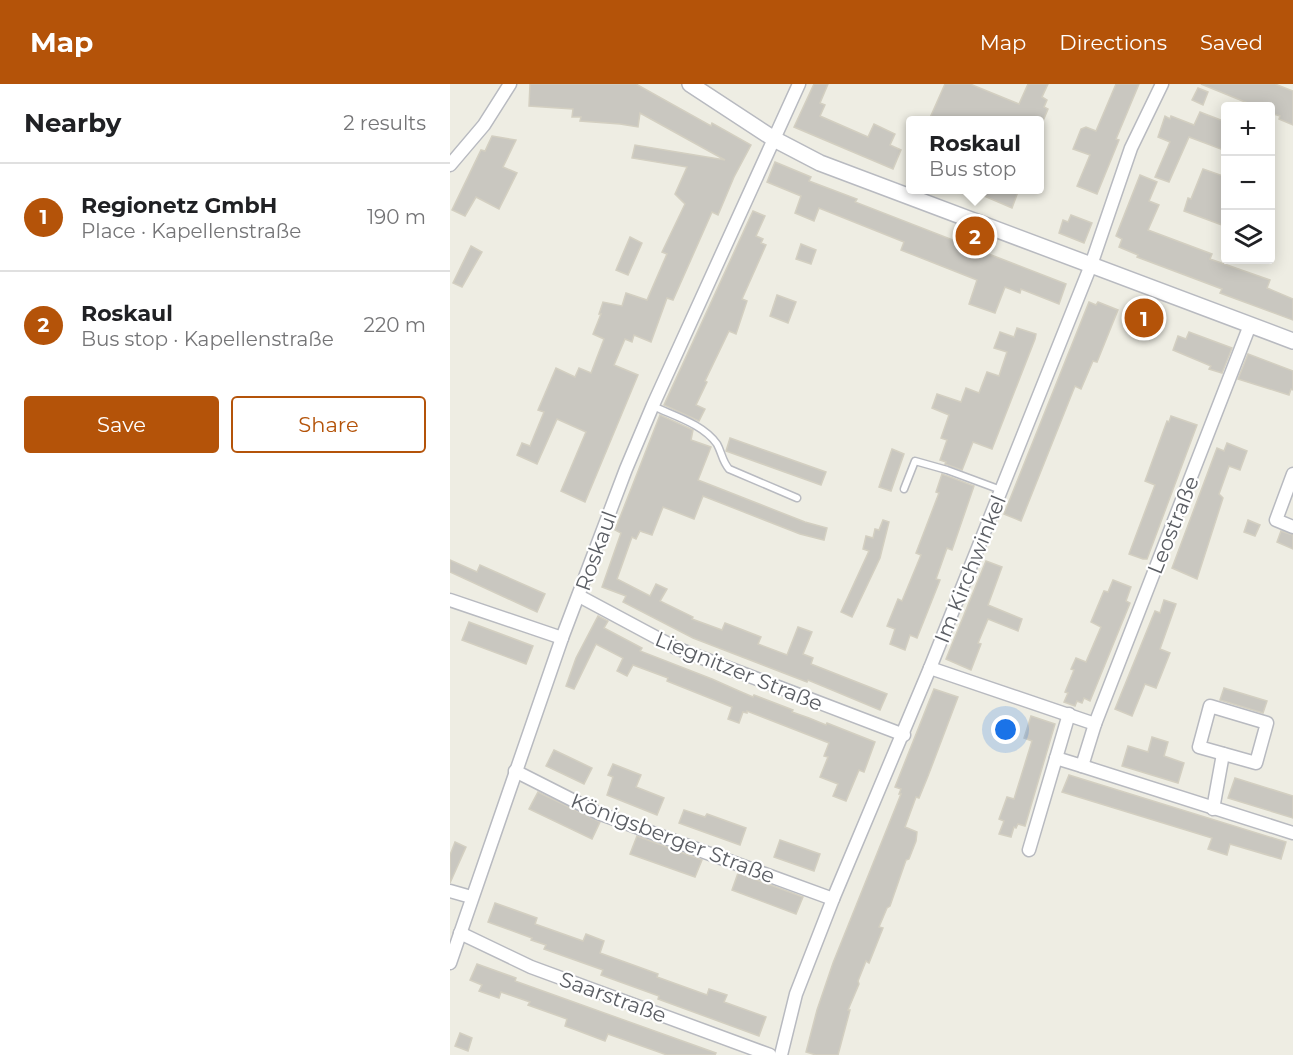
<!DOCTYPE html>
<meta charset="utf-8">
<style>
body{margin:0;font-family:Montserrat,sans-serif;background:#f6f6f6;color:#202124}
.controls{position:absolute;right:18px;top:18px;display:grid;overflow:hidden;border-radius:6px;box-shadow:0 3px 15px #0003}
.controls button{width:54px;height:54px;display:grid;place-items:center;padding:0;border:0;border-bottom:2px solid #e0e0e0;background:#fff;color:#202124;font:30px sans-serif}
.you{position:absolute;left:556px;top:646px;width:21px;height:21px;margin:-15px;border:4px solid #fff;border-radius:50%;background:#1a73e8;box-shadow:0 0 0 9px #1a73e833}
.badge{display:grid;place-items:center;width:39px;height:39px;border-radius:50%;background:#b45309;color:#fff;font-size:20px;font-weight:700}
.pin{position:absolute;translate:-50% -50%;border:3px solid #fff;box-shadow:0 2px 6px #0006}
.popup{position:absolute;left:456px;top:32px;width:138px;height:78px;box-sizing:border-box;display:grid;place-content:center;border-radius:6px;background:#fff;filter:drop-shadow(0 2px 4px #0005);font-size:20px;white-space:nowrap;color:#757577}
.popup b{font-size:22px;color:#202124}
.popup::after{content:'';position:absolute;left:50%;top:100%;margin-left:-12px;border:12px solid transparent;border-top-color:#fff}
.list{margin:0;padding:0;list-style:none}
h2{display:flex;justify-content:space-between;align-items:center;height:78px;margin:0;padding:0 24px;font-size:26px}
h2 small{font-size:20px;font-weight:400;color:#757577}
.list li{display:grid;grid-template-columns:39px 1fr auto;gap:18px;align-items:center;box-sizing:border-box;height:108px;padding:0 24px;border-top:2px solid #e0e0e0}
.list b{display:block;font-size:22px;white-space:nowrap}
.list p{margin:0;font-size:20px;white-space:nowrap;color:#757577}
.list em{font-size:20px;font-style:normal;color:#757577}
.actions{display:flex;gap:12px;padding:18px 24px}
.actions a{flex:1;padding:14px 0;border:2px solid #b45309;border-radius:6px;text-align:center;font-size:21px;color:#b45309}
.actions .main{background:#b45309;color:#fff}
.icon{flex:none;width:33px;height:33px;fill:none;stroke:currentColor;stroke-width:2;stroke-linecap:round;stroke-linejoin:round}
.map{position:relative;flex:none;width:843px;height:971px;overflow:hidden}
header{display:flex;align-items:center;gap:36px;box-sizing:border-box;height:84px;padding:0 30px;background:#b45309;color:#fff}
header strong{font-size:28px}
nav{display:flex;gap:33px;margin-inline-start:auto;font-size:21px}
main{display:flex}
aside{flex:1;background:#fff}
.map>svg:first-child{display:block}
.building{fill:#c9c7c0;stroke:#d3cfc1;stroke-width:1.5}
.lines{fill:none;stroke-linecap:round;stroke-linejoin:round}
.service-casing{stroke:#b8bac0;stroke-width:9}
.minor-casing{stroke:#b8bac0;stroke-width:15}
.tertiary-casing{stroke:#b8bac0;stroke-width:18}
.service{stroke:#fff;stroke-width:6}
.minor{stroke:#fff;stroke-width:12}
.tertiary{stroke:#fff;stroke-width:15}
.labels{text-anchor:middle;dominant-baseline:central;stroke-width:4.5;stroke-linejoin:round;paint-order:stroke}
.street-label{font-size:21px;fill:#5b5e64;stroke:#fff}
</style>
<header>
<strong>Map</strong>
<nav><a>Map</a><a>Directions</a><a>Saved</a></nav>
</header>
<main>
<aside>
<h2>Nearby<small>2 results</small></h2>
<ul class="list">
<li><span class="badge">1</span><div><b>Regionetz GmbH</b><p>Place · Kapellenstraße</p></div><em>190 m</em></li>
<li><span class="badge">2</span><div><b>Roskaul</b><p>Bus stop · Kapellenstraße</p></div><em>220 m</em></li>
</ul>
<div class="actions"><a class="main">Save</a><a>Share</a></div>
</aside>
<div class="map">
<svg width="843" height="971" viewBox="0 0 843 971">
<rect width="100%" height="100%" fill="#eeede3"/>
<g class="building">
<path d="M80,0H186L261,42L262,39L301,61L284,93L268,131L262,128L223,216L217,214L201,258L184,251L182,258L175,255L164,281L188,291L135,418L111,407L136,348L107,335L87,380L67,371L72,359L80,362L94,328L88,326L106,284L125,293L129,284L141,289L154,255L143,250L151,230H149L153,218L172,222L176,209L197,216L217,170L212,168L235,120L225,110L237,83L182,74L185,61L275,76L190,29L188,43L170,40L130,37L131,33H122L123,25L79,22Z"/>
<path d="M364,0H378L370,19L375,21L370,32L418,53L424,40L445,50L440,61L451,66L443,85L344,43Z"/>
<path d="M495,0H520L569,20L578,0H598L592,13L597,16L594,23L598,25L593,37L479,36Z"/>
<path d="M666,0H689L666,55L669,56L647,110L627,102L640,71L623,65L631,45L636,43L646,47Z"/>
<path d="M751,0H825L843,7V41L829,35L830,32L820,29V22H799L800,20Z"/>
<path d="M748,4L758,8L753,21L742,16Z"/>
<path d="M750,28L776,38V67L739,53L719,98L705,93L720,58L708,53L715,32L720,35L721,32L744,41Z"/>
<path d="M42,52L66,56L53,83L67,89L49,125L26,113L15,132L2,126L31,66L35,67Z"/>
<path d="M325,78L361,93L359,97L407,115L405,118L616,200L609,220L571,205L570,209L555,203L545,229L519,220L527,196L451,166L454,158L369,124L364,137L345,129L351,112L317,98Z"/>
<path d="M753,85L776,93V132L772,141L734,127L738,114L741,115Z"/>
<path d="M690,91L707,98L699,117L709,121L698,146L762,170L760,175L820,196L817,204L843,215V236L770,209L772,205L687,173L688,171L669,163L672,155L666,152Z"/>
<path d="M518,105H569L562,124Z"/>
<path d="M303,127L315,132L306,152L313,155L311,159L316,161L292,215L297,217L286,250L279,247L255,297L257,298L246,321L255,325L249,337L214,321Z"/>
<path d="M621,131L642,139L634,159L609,149L613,136L618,138Z"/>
<path d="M180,153L192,159L178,191L166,186Z"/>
<path d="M351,160L366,166L361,180L346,175Z"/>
<path d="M21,162L32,168L12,203L3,199Z"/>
<path d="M327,211L346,218L338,239L320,232Z"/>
<path d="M639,218L646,221L648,218L668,226L647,278L643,277L631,305L625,302L571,437L554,430Z"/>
<path d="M567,244L586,250L585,255L542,365L523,358L512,386L495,380L496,378L490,376L497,356L491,354L499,331L482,324L487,310L511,318L516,304L529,309L537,288L549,292L557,268L544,264L550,248L564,253Z"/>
<path d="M739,248L782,264L772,289L759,285L761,282L723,266L728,252L736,255Z"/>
<path d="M798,270L843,287V306L841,305L839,311L788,295Z"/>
<path d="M210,331L243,346L241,356L261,363L248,396L355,438L377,444L374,456L350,450L253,412L244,435L213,423L202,451L190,447L186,455L182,453L167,495L200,512L206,500L217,505L210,517L243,533L242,535L272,546L275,539L311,553L308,560L337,571L348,543L362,548L353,570L363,574L361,580L437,610L430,626L358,596L357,598L243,554L173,518L176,512L152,503L171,449L165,446Z"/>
<path d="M721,332L747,341L697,475H693L679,470L705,401L695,397L717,337L719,338Z"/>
<path d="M280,354L376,388L371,401L276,367Z"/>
<path d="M777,359L797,367L790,386L779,382L769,410L773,414L747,495L722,484L767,364L774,367Z"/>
<path d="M442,365L454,370L441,407L429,403Z"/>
<path d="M492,390L524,402L502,466L497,464L486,495L490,496L467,554L460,551L455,566L440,560L445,545L437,542L448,515L452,517L471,471L466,469L489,409L486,408Z"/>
<path d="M433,436L439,438L430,474L402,533L391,528L419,467L413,465L416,452L423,454L425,445L429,446Z"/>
<path d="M798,436L810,441L805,452L794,448Z"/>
<path d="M831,447L843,451V465L827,458Z"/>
<path d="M0,476L27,488L30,481L95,510L87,528L0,488Z"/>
<path d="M536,477L552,483L538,521L572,535L568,547L538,535L528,559L531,560L521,586L496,575Z"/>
<path d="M663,496L681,503L676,517L680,519L640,617L634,614L632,619L627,617L625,622L614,618L618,609L615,608L624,586L621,585L626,574L636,578L651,543L641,538L654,507L658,508Z"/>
<path d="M714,516L726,520L710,565L720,569L706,604L695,600L682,632L665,625L705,527L710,529Z"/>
<path d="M148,532L158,537L154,544L192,564L190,567L262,595L289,607L303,613L304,611L343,626L342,628L359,634L376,641L377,639L425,658L414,688L409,686L396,717L383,712L388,700L370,693L378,673L374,672L379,659L297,627V629L293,628L289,639L278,635L282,623L217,597L218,594L183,581L177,592L167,587L173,574L146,560L124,605L116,602L126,574Z"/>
<path d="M19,538L83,562L76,580L12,556Z"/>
<path d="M774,604L817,617L813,629L770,616Z"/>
<path d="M484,605L508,613L478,692L469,714L466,713L455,743L467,748L466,757L459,775L456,776L440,822L437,824L429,843L433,844L419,879L416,877L408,897L409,900L398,926H400L388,971H366L356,968L367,926L383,879L451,710H449L451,705L445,703Z"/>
<path d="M581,632L605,640L575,742L568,740L566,744L564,743L561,753L549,750L554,737L549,735L557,713L564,715L582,657L574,654Z"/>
<path d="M702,653L718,658L714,672L734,679L728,699L672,682L678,662L698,668Z"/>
<path d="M104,666L142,684L134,700L96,682Z"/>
<path d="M163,680L191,691L186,703L214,714L207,731L157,711L163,693L158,691Z"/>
<path d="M619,691L836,758L831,775L780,760L777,771L758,765L762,754L612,708Z"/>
<path d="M785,694L843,712V734L778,714Z"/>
<path d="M88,708L150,738L142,755L79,725Z"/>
<path d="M234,726L255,733L257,730L296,744L290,761L229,739Z"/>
<path d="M187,752L252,776L245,793L180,770Z"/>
<path d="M330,756L370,770L364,787L324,773Z"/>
<path d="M5,758L16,763L0,799V771Z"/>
<path d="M288,789L353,813L346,830L282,806Z"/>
<path d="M45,819L87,834L85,840L133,857L136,850L154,857L150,869L208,890L207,893L257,911L259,905L277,911L274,918L316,933L309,952L208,915L209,912L151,891L153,886L94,865L96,861L81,856L82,854L38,838Z"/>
<path d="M27,880L66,894L65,897L266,969L265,971H217L158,950L155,957L126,946L115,942L117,935L78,921L80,918L51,908L49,914L29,907L32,901L20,896Z"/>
<path d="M10,949L22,954L18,967L5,962Z"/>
</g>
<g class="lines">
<defs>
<g id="service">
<path d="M203,322C224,332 253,340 267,360C272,369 272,377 279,385L347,414"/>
<path d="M454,405L465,377L497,386L551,406"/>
</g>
<g id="minor">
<path d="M0,81L34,41L60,0"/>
<path d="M843,390L826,436L843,443"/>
<path d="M129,512L226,564L454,651"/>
<path d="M0,516L112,554"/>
<path d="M480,584L645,640"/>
<path d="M760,622L817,639L806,679L749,663Z"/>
<path d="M606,674L632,682L645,640L800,241"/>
<path d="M632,682L843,749"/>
<path d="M65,687L148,729L383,815"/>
<path d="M763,725L773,670"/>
<path d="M579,766L619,630"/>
<path d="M0,807L21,813"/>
<path d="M10,849L81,883L320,971"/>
<path d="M0,879L112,554L176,385L203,321L349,0"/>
<path d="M331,971L346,910L383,815L480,584L641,181L681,64L712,0"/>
</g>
<path id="tertiary" d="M240,0L324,55L370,79L843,257"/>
</defs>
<use href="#service" class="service-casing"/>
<use href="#minor" class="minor-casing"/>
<use href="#tertiary" class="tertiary-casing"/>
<use href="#service" class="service"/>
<use href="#minor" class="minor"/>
<use href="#tertiary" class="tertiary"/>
</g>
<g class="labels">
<g class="street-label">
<text transform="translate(723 441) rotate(-68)">Leostraße</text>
<text transform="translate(146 467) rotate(-70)">Roskaul</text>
<text transform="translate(520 485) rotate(-68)">Im Kirchwinkel</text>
<text transform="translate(289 587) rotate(22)">Liegnitzer Straße</text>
<text transform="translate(223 754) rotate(21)">Königsberger Straße</text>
<text transform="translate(163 913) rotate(20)">Saarstraße</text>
</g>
</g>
</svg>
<div class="controls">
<button>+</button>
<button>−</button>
<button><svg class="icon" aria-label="layers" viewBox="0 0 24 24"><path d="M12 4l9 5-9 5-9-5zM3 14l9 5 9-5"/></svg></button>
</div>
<div class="you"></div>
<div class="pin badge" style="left:694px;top:234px">1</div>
<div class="pin badge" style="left:525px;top:152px">2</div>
<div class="popup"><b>Roskaul</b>Bus stop</div>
</div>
</main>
